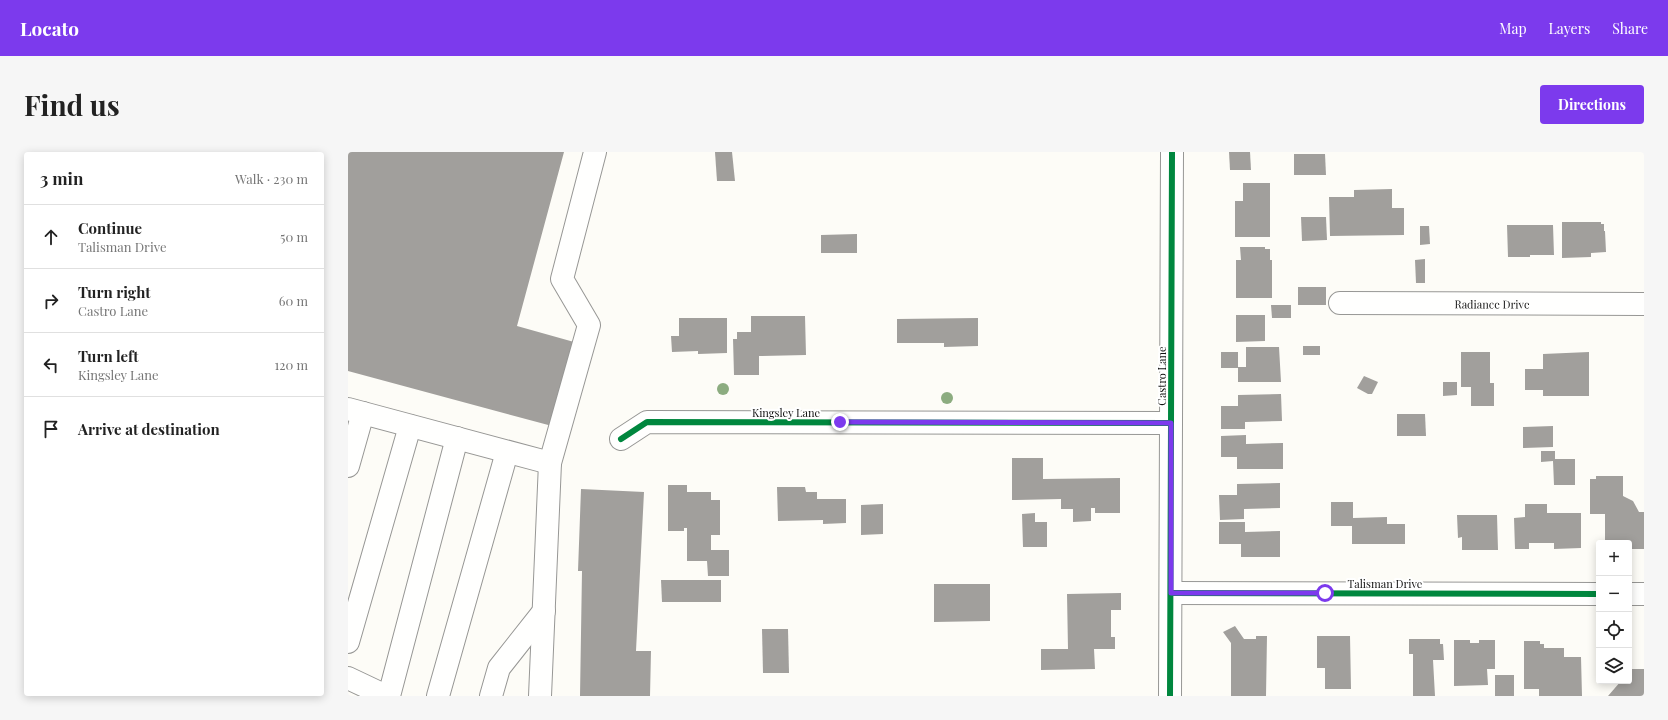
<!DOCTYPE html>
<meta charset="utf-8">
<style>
body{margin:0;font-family:"Playfair Display",serif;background:#f6f6f6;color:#222}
.controls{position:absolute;right:12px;bottom:12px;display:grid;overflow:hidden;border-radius:4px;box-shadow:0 2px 10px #0003}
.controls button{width:36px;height:36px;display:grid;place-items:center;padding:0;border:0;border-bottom:1px solid #e0e0e0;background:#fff;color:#222;font:20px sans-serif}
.stop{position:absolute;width:12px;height:12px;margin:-9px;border:3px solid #7c3aed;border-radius:50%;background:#fff}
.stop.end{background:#7c3aed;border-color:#fff;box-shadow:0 1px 4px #0008}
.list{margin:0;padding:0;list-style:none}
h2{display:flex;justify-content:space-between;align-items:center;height:52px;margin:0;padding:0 16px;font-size:17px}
h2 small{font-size:13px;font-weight:400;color:#767676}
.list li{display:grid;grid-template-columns:26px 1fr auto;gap:12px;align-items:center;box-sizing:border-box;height:64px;padding:0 16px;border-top:1px solid #e0e0e0}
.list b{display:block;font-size:15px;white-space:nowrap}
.list p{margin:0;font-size:13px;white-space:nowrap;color:#767676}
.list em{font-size:13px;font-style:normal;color:#767676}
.icon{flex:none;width:22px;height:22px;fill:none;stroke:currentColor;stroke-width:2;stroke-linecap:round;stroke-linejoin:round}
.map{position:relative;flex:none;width:1296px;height:544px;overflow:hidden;border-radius:4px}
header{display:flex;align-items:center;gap:24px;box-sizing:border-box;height:56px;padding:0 20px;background:#7c3aed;color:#fff}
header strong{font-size:19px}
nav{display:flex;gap:22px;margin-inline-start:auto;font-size:14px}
.intro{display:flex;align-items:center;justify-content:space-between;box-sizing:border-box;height:96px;padding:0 24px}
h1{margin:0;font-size:28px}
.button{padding:10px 18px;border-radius:4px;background:#7c3aed;color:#fff;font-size:14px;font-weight:700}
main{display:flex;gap:24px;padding:0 24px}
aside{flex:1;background:#fff;border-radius:4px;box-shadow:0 2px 10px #0003}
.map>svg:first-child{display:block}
.building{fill:#a19f9c}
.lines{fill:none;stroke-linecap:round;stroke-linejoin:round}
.minor-casing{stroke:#979795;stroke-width:24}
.minor{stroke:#fffffe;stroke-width:22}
.cycleway-casing{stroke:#fff;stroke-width:8}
.cycleway{stroke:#00873e;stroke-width:6}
.tree{fill:#8cac80}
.route{stroke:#7c3aed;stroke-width:5}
.labels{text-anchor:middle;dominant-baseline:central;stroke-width:4;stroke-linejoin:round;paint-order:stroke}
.street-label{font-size:11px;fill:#111;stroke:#fff}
</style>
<header>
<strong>Locato</strong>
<nav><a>Map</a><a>Layers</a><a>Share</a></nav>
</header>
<div class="intro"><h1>Find us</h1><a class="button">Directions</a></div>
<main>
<aside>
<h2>3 min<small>Walk · 230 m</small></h2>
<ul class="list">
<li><svg class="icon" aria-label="ahead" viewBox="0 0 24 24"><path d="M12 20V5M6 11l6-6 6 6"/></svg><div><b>Continue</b><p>Talisman Drive</p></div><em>50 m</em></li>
<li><svg class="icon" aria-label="right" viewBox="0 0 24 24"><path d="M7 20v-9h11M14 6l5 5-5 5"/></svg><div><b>Turn right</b><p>Castro Lane</p></div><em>60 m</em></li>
<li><svg class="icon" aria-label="left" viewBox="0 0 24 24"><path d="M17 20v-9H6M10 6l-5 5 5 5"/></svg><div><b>Turn left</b><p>Kingsley Lane</p></div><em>120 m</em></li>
<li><svg class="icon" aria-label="arrive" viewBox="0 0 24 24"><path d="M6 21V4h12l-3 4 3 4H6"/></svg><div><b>Arrive at destination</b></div></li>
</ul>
</aside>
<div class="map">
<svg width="1296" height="544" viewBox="0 0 1296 544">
<rect width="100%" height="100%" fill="#fdfcf7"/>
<g class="building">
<path d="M0,0H216L169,174L226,190L204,274L0,219Z"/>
<path d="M367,0H384L387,29H369Z"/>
<path d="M881,0H902L903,18H882Z"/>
<path d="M946,2H977L978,23H946Z"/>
<path d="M895,31H922V85H887V49H895Z"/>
<path d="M1044,37V56H1056V83L982,84L981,45H1006V38Z"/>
<path d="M953,65H978L979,88L954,89Z"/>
<path d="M1214,70H1253V72H1256V79H1257L1258,100L1243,101V105L1214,106Z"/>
<path d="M1159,73H1205L1206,103H1182V105H1160Z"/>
<path d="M1072,74H1081L1082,92L1072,93Z"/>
<path d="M509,82V101H473V83Z"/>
<path d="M892,95H917V97H922V108H924V146H888V108H893Z"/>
<path d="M1077,107V131H1068L1067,108Z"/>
<rect x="950" y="135" width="28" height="18"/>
<path d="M923,153H943V166H924Z"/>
<path d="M888,163H917V189L888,190Z"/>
<path d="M403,164H457L458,203L411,204V223H386L385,187H389V180H403Z"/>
<path d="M331,166H379V201L350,202V199L324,200L323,184H331Z"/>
<path d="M630,166V194L596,195V191H549V167Z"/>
<rect x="955" y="194" width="17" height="9"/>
<path d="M898,195H931L933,230H890V215H898Z"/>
<rect x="873" y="200" width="17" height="16"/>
<path d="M1113,200H1142V231H1146V254H1123V235H1113Z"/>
<path d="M1241,200V244H1195V238H1177V217H1195V202Z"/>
<path d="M1016,224L1030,230L1024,242H1020L1009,236Z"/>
<path d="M1095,230H1109V243L1095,244Z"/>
<path d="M933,242L934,269L897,270V277H873V254H890V243Z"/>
<path d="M1049,262H1077L1078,284H1049Z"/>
<path d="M1205,274V295L1175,296V275Z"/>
<path d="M898,283V292L935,291V317H889V305H873V284Z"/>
<path d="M1193,299H1207V307H1227V333H1206L1205,309L1193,310Z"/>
<path d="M664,306H695V327L772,326V361H747V356H743V369L725,370V357H713V347L664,348Z"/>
<path d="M1248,324H1275V344L1285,349L1291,360H1296V397H1283V392L1281,391H1257V362H1242V327H1248Z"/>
<path d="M932,331V356L896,357V367L872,368L871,343H889V332Z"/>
<path d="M320,333H339V340H363V348H372V383H363V398H381V424H360L359,409H339V376H336V379H320Z"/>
<path d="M429,335H457L458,340H469V347H498V371L475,372V368L430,369Z"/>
<path d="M233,337L296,340L288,499H303L302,544H232L234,419H230Z"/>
<path d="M983,350H1005V366L1039,365V372H1057V392H1004V374H983Z"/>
<path d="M535,352V382L513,383V353Z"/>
<path d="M1177,352H1199V361H1233V396L1206,397V391H1181V397H1167L1166,366L1177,365Z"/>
<path d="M687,361V370H699V395H675L674,362Z"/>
<path d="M1109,363H1149L1150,398H1114V385L1110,386Z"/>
<path d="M871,370H897V380L932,379V405H893V392H871Z"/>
<path d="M313,428H373V450H314Z"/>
<path d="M586,432H642V469L586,470Z"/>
<path d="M773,441V458H763V485H767V497H746L747,517L693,518V497H720L719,442Z"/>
<path d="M887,474L896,487H908V484H919L918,544H883V491L875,480Z"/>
<path d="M414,477H440L441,521H415Z"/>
<path d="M969,484H1002L1003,537H977V516H969Z"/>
<path d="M1061,487H1092V492H1095L1096,508H1085L1087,544H1065V502H1061Z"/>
<path d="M1106,488H1122V491H1131V488H1147V517H1139L1140,533L1106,534Z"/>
<path d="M1176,489H1192V492H1196V496H1216V505H1233L1234,544H1191V537H1176Z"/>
<path d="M1284,517H1296V544H1260L1273,529H1281V520Z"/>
<rect x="1147" y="523" width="19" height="21"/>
</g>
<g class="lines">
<defs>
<g id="minor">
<path id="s1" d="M992,151L1296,152"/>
<path d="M0,257L202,311"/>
<path d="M273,287L299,270L823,271"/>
<path d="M0,314L15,261"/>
<path d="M823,441L1251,442"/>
<path d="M1281,442H1296"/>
<path d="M0,490L62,274"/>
<path d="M0,526L38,544"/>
<path d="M41,544L109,286"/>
<path d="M90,544L159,300"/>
<path d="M143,544L151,516L196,459"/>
<path d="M192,544L202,311L241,173L214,127L247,0"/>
<path d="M822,544L824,0"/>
</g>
</defs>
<use href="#minor" class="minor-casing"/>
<use href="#minor" class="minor"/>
<defs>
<g id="cycleway">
<path d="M273,287L299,270L823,271"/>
<path d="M823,441L1251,442"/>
<path d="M822,544L824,0"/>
</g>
</defs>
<use href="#cycleway" class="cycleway-casing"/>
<use href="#cycleway" class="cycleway"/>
</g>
<g class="tree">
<circle cx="375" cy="237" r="6"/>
<circle cx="599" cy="246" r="6"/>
</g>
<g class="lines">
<path class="route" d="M492,270L823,271V441H977"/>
</g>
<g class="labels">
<g class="street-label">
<text stroke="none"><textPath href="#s1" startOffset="152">Radiance Drive</textPath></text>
<text transform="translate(813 224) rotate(-90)">Castro Lane</text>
<text x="438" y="260">Kingsley Lane</text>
<text x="1037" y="431">Talisman Drive</text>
</g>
</g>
</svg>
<div class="controls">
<button>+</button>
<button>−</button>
<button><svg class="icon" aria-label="locate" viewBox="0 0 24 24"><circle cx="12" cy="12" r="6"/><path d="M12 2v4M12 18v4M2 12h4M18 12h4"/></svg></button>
<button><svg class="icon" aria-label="layers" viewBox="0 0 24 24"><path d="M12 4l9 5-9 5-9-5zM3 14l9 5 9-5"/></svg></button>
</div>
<div class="stop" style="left:977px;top:441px"></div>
<div class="stop end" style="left:492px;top:270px"></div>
</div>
</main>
